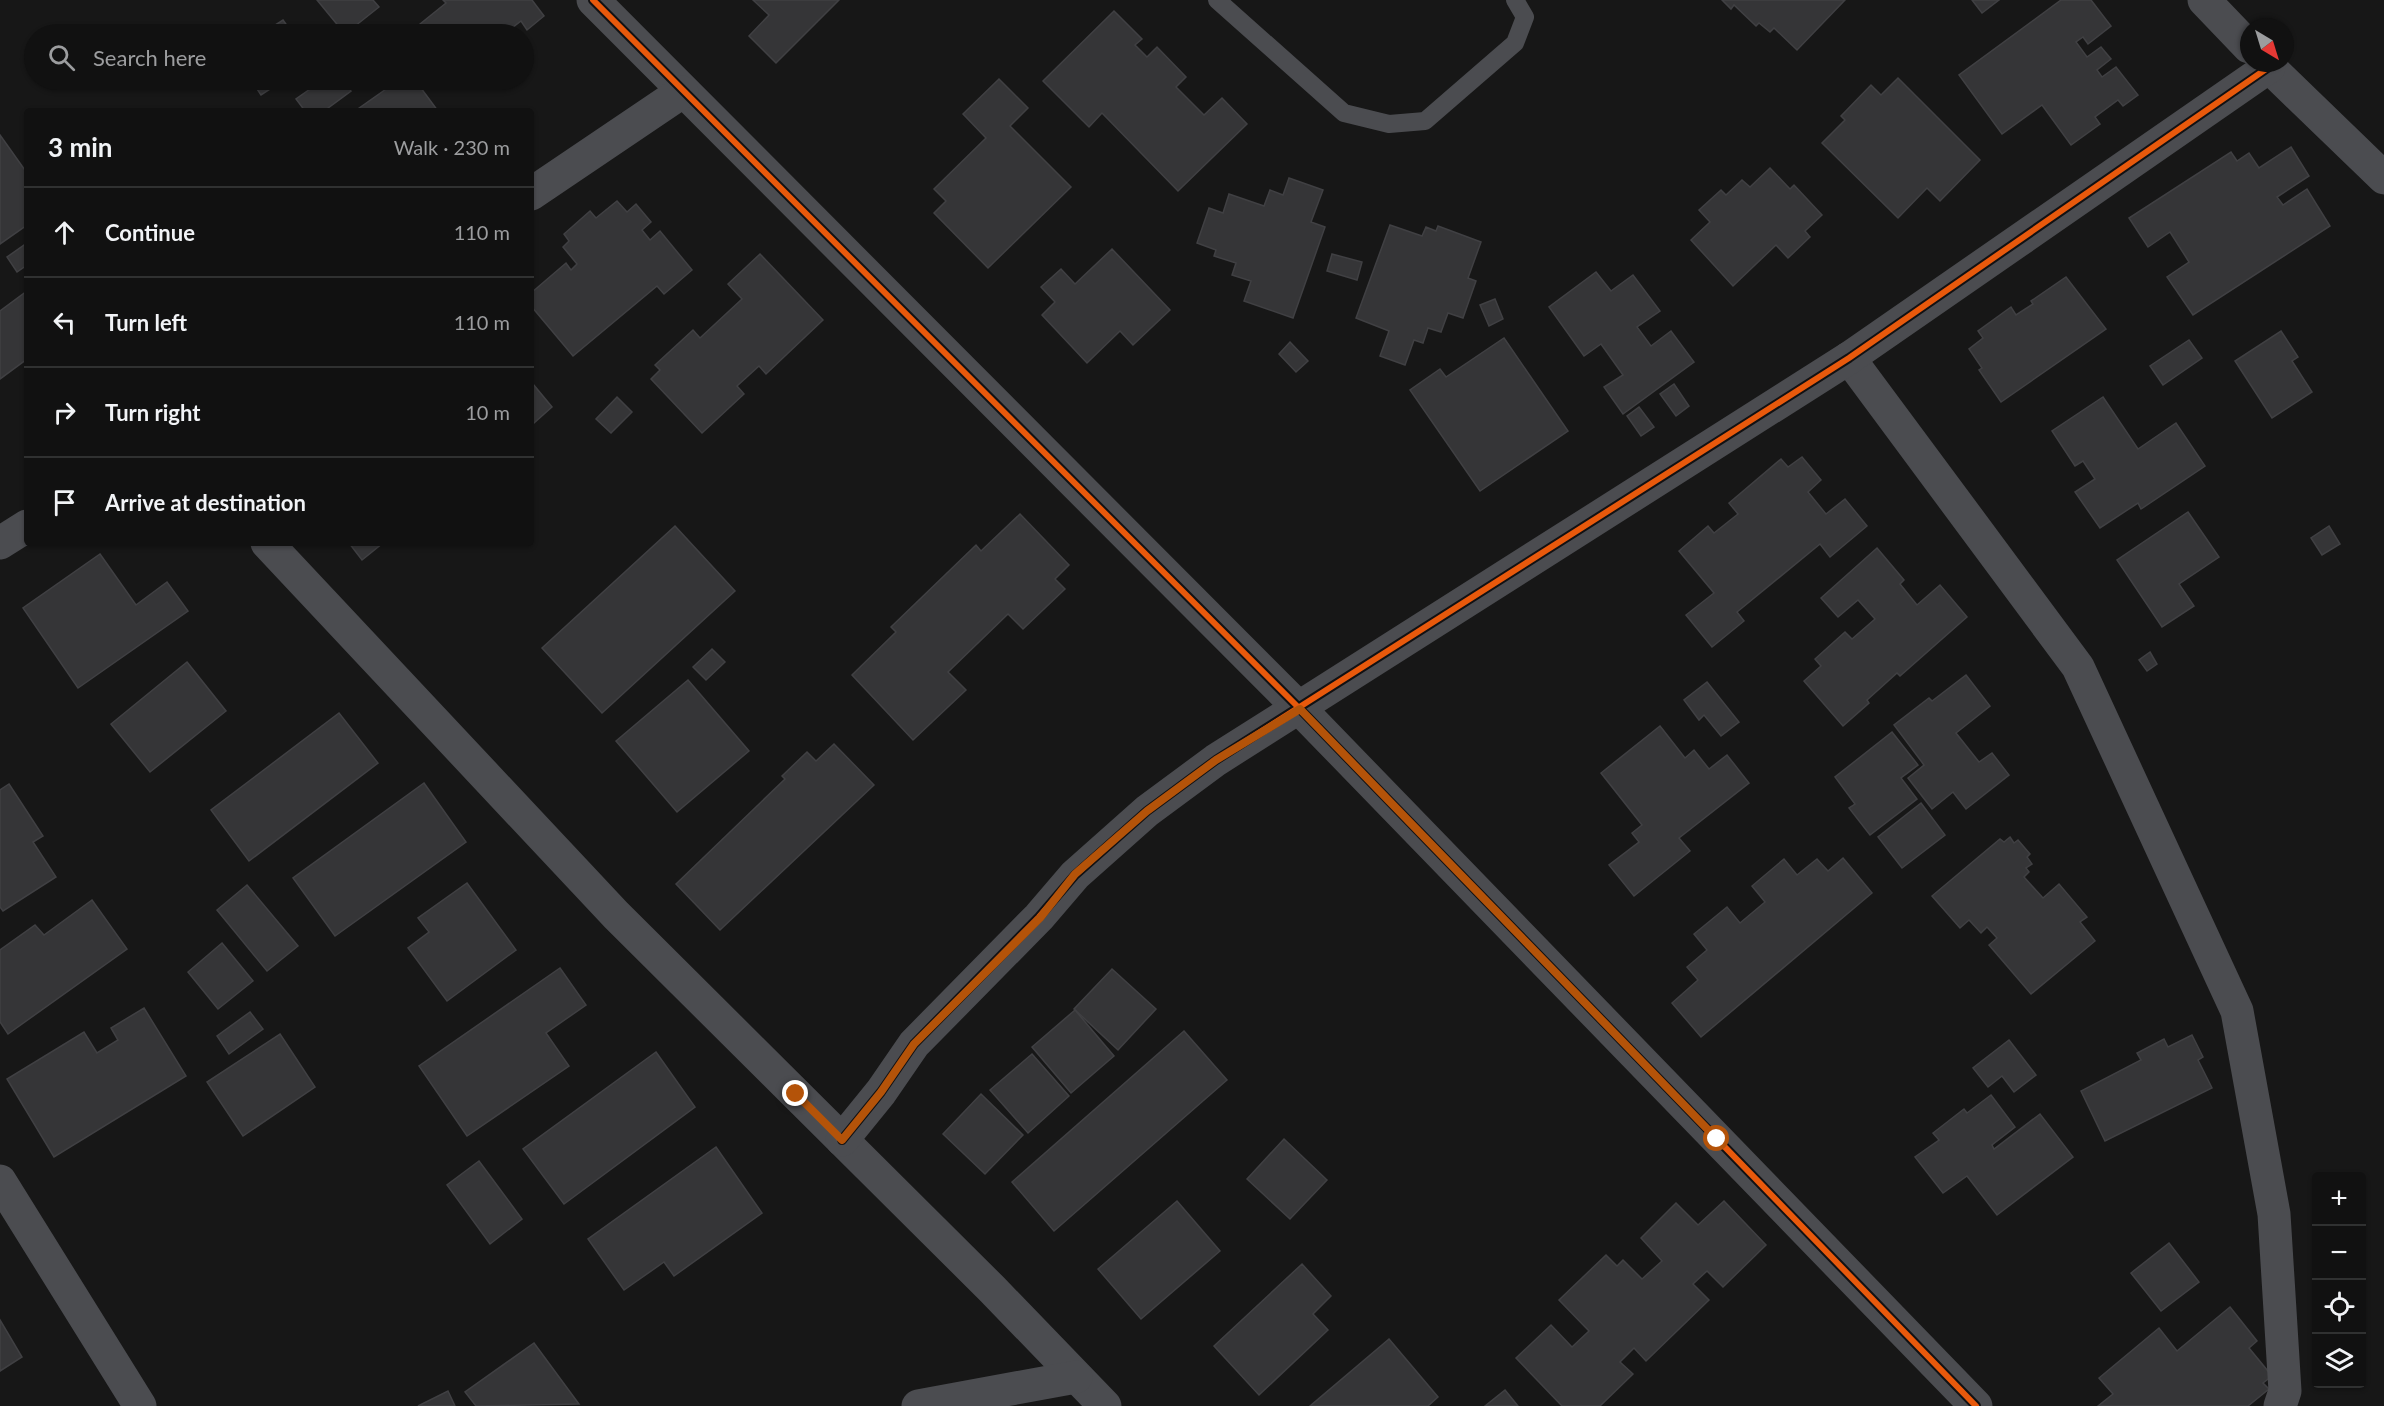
<!DOCTYPE html>
<meta charset="utf-8">
<style>
body{margin:0;font-family:Lato,sans-serif;background:#1e1f1f;color:#f1f3f6}
.controls{position:absolute;right:18px;bottom:18px;display:grid;overflow:hidden;border-radius:6px;box-shadow:0 2px 4px #0004}
.controls button{width:54px;height:54px;display:grid;place-items:center;padding:0;border:0;border-bottom:2px solid #303131;background:#111;color:#f1f3f6;font:30px sans-serif}
.compass{position:absolute;left:2240px;top:18px;width:54px;height:54px;border-radius:50%;background:#111;box-shadow:0 2px 4px #0004;rotate:142deg}
.stop{position:absolute;width:18px;height:18px;margin:-14px;border:4px solid #b45309;border-radius:50%;background:#fff}
.stop.end{background:#b45309;border-color:#fff;box-shadow:0 2px 6px #0008}
.list{margin:0;padding:0;list-style:none}
h2{display:flex;justify-content:space-between;align-items:center;height:78px;margin:0;padding:0 24px;font-size:26px}
h2 small{font-size:20px;font-weight:400;color:#9c9d9f}
.list li{display:grid;grid-template-columns:39px 1fr auto;gap:18px;align-items:center;box-sizing:border-box;height:90px;padding:0 24px;border-top:2px solid #303131}
.list b{display:block;font-size:22px;white-space:nowrap}
.list em{font-size:20px;font-style:normal;color:#9c9d9f}
.icon{flex:none;width:33px;height:33px;fill:none;stroke:currentColor;stroke-width:2;stroke-linecap:round;stroke-linejoin:round}
.map{position:relative;flex:none;width:2384px;height:1406px;overflow:hidden}
.search{position:absolute;background:#111;box-shadow:0 2px 4px #0004;left:24px;top:24px;width:510px;height:66px;display:flex;align-items:center;gap:15px;box-sizing:border-box;padding:0 21px;border-radius:33px;color:#9c9d9f;font-size:22px}
.panel{position:absolute;background:#111;box-shadow:0 2px 4px #0004;left:24px;top:108px;width:510px;height:438px;border-radius:6px}
.map>svg:first-child{display:block}
.building{fill:#353537;stroke:#404043;stroke-width:1.5}
.lines{fill:none;stroke-linecap:round;stroke-linejoin:round}
.service{stroke:#4b4c50;stroke-width:18}
.minor{stroke:#4b4c50;stroke-width:33}
.cycleway-casing{stroke:#111113;stroke-width:10}
.cycleway{stroke:#e8590c;stroke-width:6}
.route{stroke:#b45309;stroke-width:8}
</style>
<div class="map">
<svg width="2384" height="1406" viewBox="0 0 2384 1406">
<rect width="100%" height="100%" fill="#171717"/>
<g class="building">
<path d="M317,0H373L379,7L345,34Z"/>
<path d="M443,0H532L544,16L527,30L521,21L504,34H429L420,24L446,3Z"/>
<path d="M753,0H839L776,63L749,36L769,15Z"/>
<path d="M1722,0H1845L1797,50L1774,28L1770,32L1759,23L1756,26L1734,5L1731,9Z"/>
<path d="M1972,0H1999L1982,13Z"/>
<path d="M2061,0H2091L2111,26L2088,44L2083,37L2076,42L2087,57L2101,47L2111,59L2097,70L2102,77L2116,67L2138,95L2123,106L2118,100L2095,117L2100,124L2071,145L2042,105L2002,134L1959,75Z"/>
<path d="M1114,11L1142,39L1135,45L1147,57L1157,47L1186,77L1176,87L1204,115L1222,98L1247,124L1178,191L1102,113L1089,127L1043,81Z"/>
<path d="M283,20L293,34H261Z"/>
<path d="M1898,78L1980,160L1940,201L1927,188L1898,218L1822,143L1845,120L1841,116L1871,85L1881,95Z"/>
<path d="M999,79L1028,108L1010,126L1071,187L988,268L934,213L946,201L934,189L986,138L963,114Z"/>
<path d="M251,80H284L261,95Z"/>
<path d="M323,80H343L351,91L324,111H305L296,99Z"/>
<path d="M399,80H415L438,111H355Z"/>
<path d="M0,135L27,173V225L0,244Z"/>
<path d="M2291,147L2309,176L2277,197L2283,205L2307,189L2330,226L2193,315L2167,277L2189,262L2170,232L2148,247L2129,218L2231,152L2237,161L2249,153L2259,168Z"/>
<path d="M1770,168L1790,189L1794,185L1822,215L1805,231L1810,237L1788,258L1776,245L1733,286L1691,240L1710,222L1699,210L1721,190L1726,195L1742,180L1750,187Z"/>
<path d="M1289,178L1323,190L1311,222L1325,227L1293,318L1244,301L1251,281L1232,275L1236,263L1214,256L1216,250L1197,243L1209,208L1223,213L1229,194L1264,206L1270,190L1283,195Z"/>
<path d="M617,201L627,212L636,204L651,222L642,230L650,240L660,231L692,270L664,294L657,286L573,356L531,306V293L566,263L571,270L577,264L563,247L569,241L564,234L590,211L596,218Z"/>
<path d="M1390,225L1422,236L1426,227L1436,231L1438,226L1481,242L1468,278L1476,281L1463,318L1448,313L1441,332L1428,328L1423,343L1414,340L1405,365L1380,356L1389,331L1356,318Z"/>
<path d="M27,243V265L17,272L7,257Z"/>
<path d="M1112,249L1170,310L1133,345L1120,331L1087,363L1042,315L1055,302L1041,287L1061,269L1075,284Z"/>
<path d="M760,254L823,320L766,374L759,366L737,386L744,394L702,433L651,379L660,370L655,365L693,330L700,338L742,299L728,284Z"/>
<path d="M1332,254L1362,262L1357,280L1327,271Z"/>
<path d="M1596,272L1611,291L1633,275L1660,311L1637,327L1651,346L1671,331L1694,362L1623,414L1604,387L1623,375L1601,344L1584,356L1549,307Z"/>
<path d="M2066,277L2106,329L2001,402L1979,370L1982,368L1969,349L1983,338L1978,331L2011,307L2016,315L2033,304L2031,301Z"/>
<path d="M27,291V359L0,379V311Z"/>
<path d="M1495,299L1503,319L1489,326L1480,305Z"/>
<path d="M2281,331L2298,357L2292,361L2312,392L2272,418L2235,361Z"/>
<path d="M1504,338L1568,431L1480,491L1410,390L1440,369L1446,377Z"/>
<path d="M2189,340L2202,358L2163,385L2150,366Z"/>
<path d="M1290,342L1308,361L1296,372L1279,354Z"/>
<path d="M533,384L552,407L534,423L531,420V386Z"/>
<path d="M1674,384L1689,406L1676,416L1660,394Z"/>
<path d="M617,397L632,412L611,433L596,419Z"/>
<path d="M2103,397L2138,449L2176,423L2205,466L2141,509L2138,503L2100,528L2075,492L2095,479L2083,461L2075,466L2052,431Z"/>
<path d="M1639,407L1654,427L1641,436L1627,416Z"/>
<path d="M1802,457L1821,480L1808,492L1826,514L1845,499L1867,526L1830,557L1820,544L1737,612L1744,621L1712,647L1686,615L1714,593L1679,551L1708,526L1714,533L1738,514L1729,503L1781,459L1788,467Z"/>
<path d="M2188,512L2219,557L2179,584L2194,606L2162,627L2117,560Z"/>
<path d="M1020,514L1069,565L1055,579L1065,589L1023,629L1008,614L948,672L966,690L913,740L852,675L896,632L891,627L976,545L981,551Z"/>
<path d="M675,526L735,591L602,713L542,648Z"/>
<path d="M2329,526L2340,544L2322,555L2311,538Z"/>
<path d="M349,543H383L362,560Z"/>
<path d="M1877,548L1904,580L1900,584L1917,605L1940,585L1967,617L1900,676L1897,673L1867,700L1869,703L1843,726L1804,681L1821,666L1815,659L1845,632L1852,639L1875,619L1858,600L1838,617L1821,598Z"/>
<path d="M100,554L136,605L167,582L188,611L78,688L23,608Z"/>
<path d="M712,649L725,662L706,680L693,667Z"/>
<path d="M2150,652L2157,664L2147,671L2139,660Z"/>
<path d="M187,662L226,711L150,772L111,724Z"/>
<path d="M1966,675L1990,706L1956,733L1979,762L1992,753L2009,775L1966,809L1953,792L1932,809L1908,778L1924,765L1894,725L1929,698L1932,701Z"/>
<path d="M688,680L749,751L677,812L616,741Z"/>
<path d="M1707,682L1739,722L1721,736L1704,715L1699,720L1684,700Z"/>
<path d="M339,713L378,763L249,861L211,810Z"/>
<path d="M1660,726L1685,758L1694,750L1709,769L1727,755L1749,783L1679,838L1690,851L1634,896L1609,865L1639,842L1632,833L1642,825L1601,773Z"/>
<path d="M1892,732L1918,765L1901,778L1917,799L1870,835L1849,808L1855,804L1835,777Z"/>
<path d="M834,744L874,785L720,930L676,884L785,779L782,776L807,752L816,761Z"/>
<path d="M424,783L466,842L335,936L293,878Z"/>
<path d="M9,784L43,836L33,842L56,877L3,911L0,907V790Z"/>
<path d="M1921,803L1945,835L1902,868L1878,837Z"/>
<path d="M2010,837L2014,843L2018,840L2030,854L2027,857L2032,864L2026,868L2029,872L2024,877L2043,898L2059,884L2087,917L2080,922L2095,941L2031,994L1989,945L1997,938L1987,927L1981,933L1969,920L1960,928L1932,896L2000,839L2004,842Z"/>
<path d="M1843,858L1872,893L1701,1037L1672,1003L1698,980L1687,967L1707,950L1694,934L1727,907L1740,923L1765,902L1752,886L1784,859L1797,875L1817,859L1828,871Z"/>
<path d="M467,883L516,950L447,1001L408,948L429,932L418,918Z"/>
<path d="M247,885L298,946L267,971L217,910Z"/>
<path d="M92,900L127,949L8,1034L0,1022V950L35,925L44,935Z"/>
<path d="M222,943L253,981L218,1009L188,972Z"/>
<path d="M560,968L586,1005L546,1033L569,1066L467,1136L419,1066Z"/>
<path d="M1112,969L1156,1009L1118,1050L1074,1009Z"/>
<path d="M144,1008L186,1076L54,1157L7,1079L84,1032L97,1053L118,1040L111,1028Z"/>
<path d="M1075,1010L1114,1056L1071,1093L1032,1047Z"/>
<path d="M250,1012L263,1029L229,1054L217,1036Z"/>
<path d="M1184,1031L1227,1080L1054,1231L1012,1182Z"/>
<path d="M280,1034L315,1087L243,1136L207,1082Z"/>
<path d="M2192,1035L2203,1057L2198,1060L2212,1088L2105,1141L2081,1091L2141,1060L2137,1053L2164,1039L2168,1047Z"/>
<path d="M2009,1040L2036,1075L2014,1092L2002,1076L1988,1087L1973,1068Z"/>
<path d="M656,1052L695,1107L564,1204L523,1149Z"/>
<path d="M1032,1054L1069,1096L1028,1133L990,1090Z"/>
<path d="M981,1094L1023,1135L985,1174L943,1134Z"/>
<path d="M1991,1095L2015,1127L1992,1145L1994,1149L2040,1114L2073,1157L1997,1215L1967,1176L1943,1193L1915,1157L1939,1140L1933,1133L1964,1109L1967,1113Z"/>
<path d="M1284,1139L1327,1180L1290,1219L1247,1179Z"/>
<path d="M716,1147L762,1213L674,1276L664,1262L624,1290L588,1239Z"/>
<path d="M479,1161L522,1219L490,1244L447,1185Z"/>
<path d="M1177,1201L1220,1251L1141,1319L1098,1269Z"/>
<path d="M1724,1201L1766,1245L1723,1287L1707,1271L1693,1284L1709,1300L1646,1361L1634,1348L1620,1362L1633,1374L1600,1406H1562L1516,1358L1551,1325L1572,1347L1589,1331L1559,1300L1606,1255L1617,1266L1623,1260L1642,1279L1662,1261L1641,1238L1676,1203L1698,1225Z"/>
<path d="M2169,1243L2199,1282L2161,1311L2131,1273Z"/>
<path d="M1302,1264L1331,1296L1313,1314L1328,1330L1259,1395L1214,1346Z"/>
<path d="M2230,1307L2257,1341L2249,1348L2272,1376L2263,1383L2269,1389L2248,1406H2098L2113,1394L2099,1378L2159,1328L2177,1351Z"/>
<path d="M0,1320L22,1357L0,1371Z"/>
<path d="M1389,1339L1438,1397L1428,1406H1310Z"/>
<path d="M534,1343L579,1404L476,1406L465,1392Z"/>
<path d="M1505,1390L1518,1406H1485Z"/>
<path d="M448,1391L455,1406H418Z"/>
</g>
<g class="lines">
<path class="service" d="M1217,0L1344,113L1389,124L1425,121L1515,43L1525,17L1515,0"/>
<g class="minor">
<path d="M593,0L1300,709L1976,1406"/>
<path d="M2204,0L2249,47"/>
<path d="M2265,63L2384,178"/>
<path d="M531,194L682,92"/>
<path d="M1849,358L2078,667L2237,1011L2274,1214L2285,1391L2280,1406"/>
<path d="M0,543L27,526"/>
<path d="M267,543L616,915L992,1289L1105,1406"/>
<path d="M842,1140L881,1092L914,1044L1039,917L1075,875L1147,811L1216,760L1849,358L2269,67"/>
<path d="M0,1181L140,1406"/>
<path d="M918,1406L1076,1377"/>
</g>
<defs>
<g id="cycleway">
<path d="M593,0L1300,709L1976,1406"/>
<path d="M842,1140L881,1092L914,1044L1039,917L1075,875L1147,811L1216,760L1849,358L2269,67"/>
</g>
</defs>
<use href="#cycleway" class="cycleway-casing"/>
<use href="#cycleway" class="cycleway"/>
</g>
<g class="lines">
<path class="route" d="M796,1094L842,1140L881,1092L914,1044L1040,918L1075,874L1147,811L1216,760L1300,709L1717,1139"/>
</g>
</svg>
<div class="controls">
<button>+</button>
<button>−</button>
<button><svg class="icon" aria-label="locate" viewBox="0 0 24 24"><circle cx="12" cy="12" r="6"/><path d="M12 2v4M12 18v4M2 12h4M18 12h4"/></svg></button>
<button><svg class="icon" aria-label="layers" viewBox="0 0 24 24"><path d="M12 4l9 5-9 5-9-5zM3 14l9 5 9-5"/></svg></button>
</div>
<svg class="compass" viewBox="-18 -18 36 36"><path d="M0-13l5 13h-10z" fill="#e53935"/><path d="M0 13l5-13h-10z" fill="#9c9d9f"/></svg>
<div class="stop" style="left:1717px;top:1139px"></div>
<div class="stop end" style="left:796px;top:1094px"></div>
<div class="search"><svg class="icon" aria-label="search" viewBox="0 0 24 24"><circle cx="10" cy="10" r="6"/><path d="M15 15l6 6"/></svg>Search here</div>
<section class="panel">
<h2>3 min<small>Walk · 230 m</small></h2>
<ul class="list">
<li><svg class="icon" aria-label="ahead" viewBox="0 0 24 24"><path d="M12 20V5M6 11l6-6 6 6"/></svg><div><b>Continue</b></div><em>110 m</em></li>
<li><svg class="icon" aria-label="left" viewBox="0 0 24 24"><path d="M17 20v-9H6M10 6l-5 5 5 5"/></svg><div><b>Turn left</b></div><em>110 m</em></li>
<li><svg class="icon" aria-label="right" viewBox="0 0 24 24"><path d="M7 20v-9h11M14 6l5 5-5 5"/></svg><div><b>Turn right</b></div><em>10 m</em></li>
<li><svg class="icon" aria-label="arrive" viewBox="0 0 24 24"><path d="M6 21V4h12l-3 4 3 4H6"/></svg><div><b>Arrive at destination</b></div></li>
</ul>
</section>
</div>
